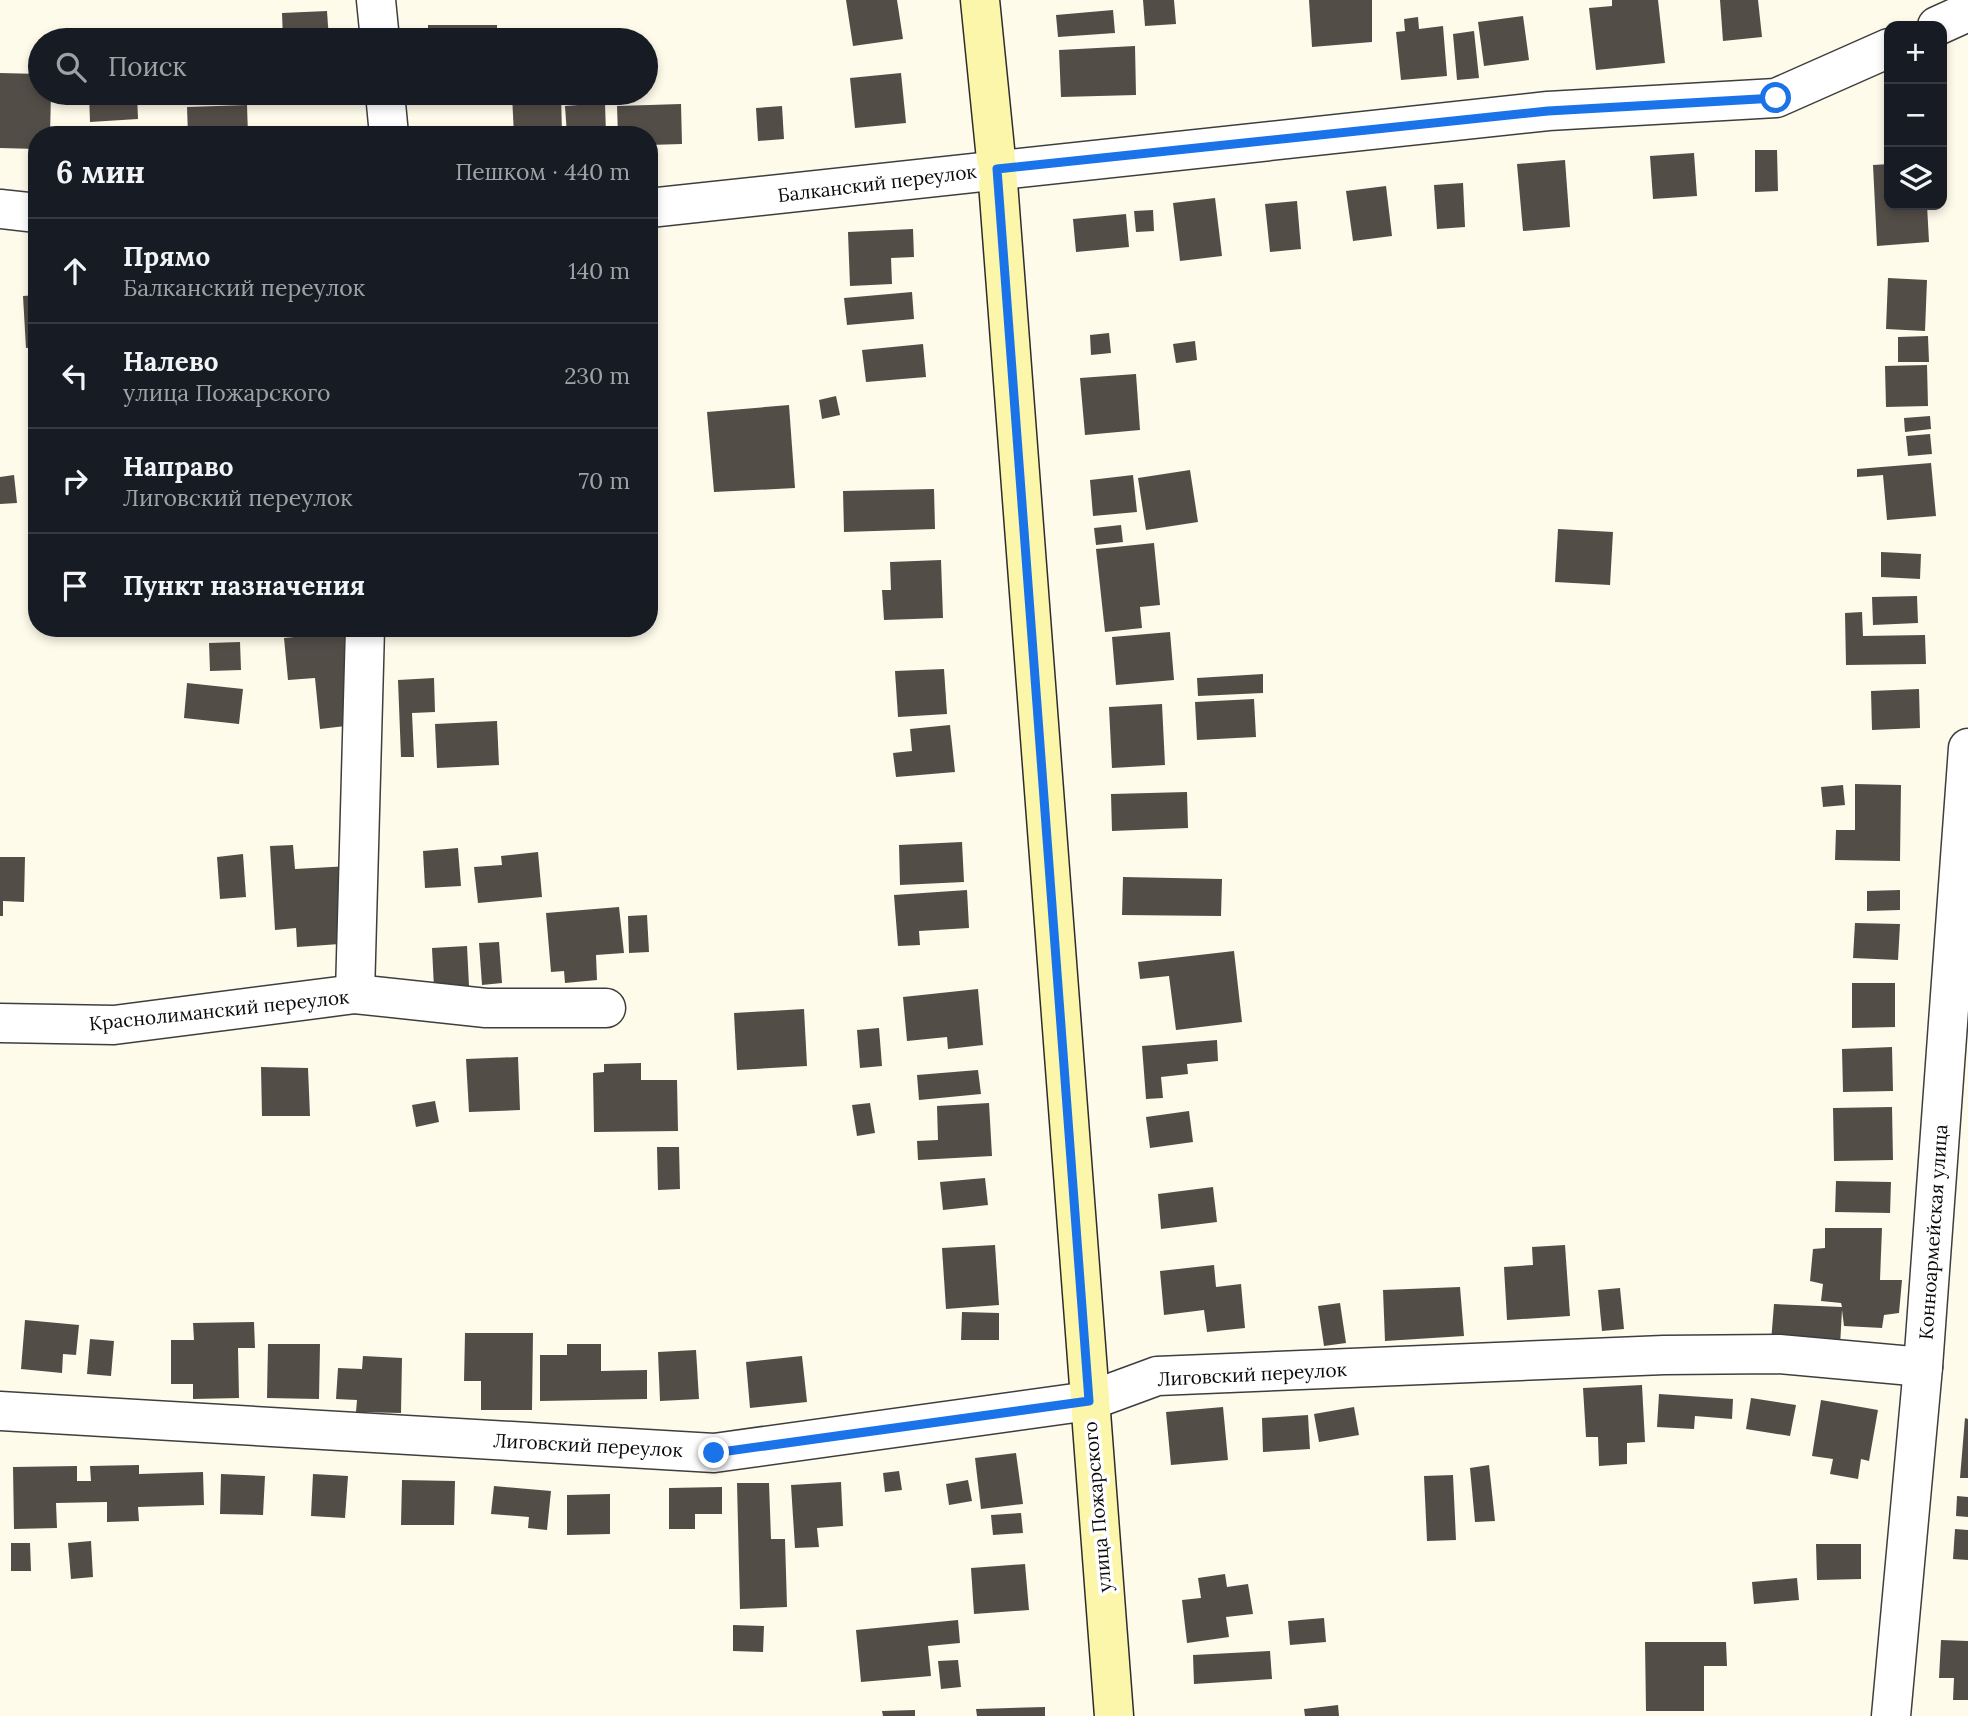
<!DOCTYPE html>
<html lang="ru">
<meta charset="utf-8">
<style>
body{margin:0;font-family:Lora,serif;background:#20242c;color:#f1f3f6}
.controls{position:absolute;right:21px;top:21px;display:grid;overflow:hidden;border-radius:14px;box-shadow:0 4px 10px #0003}
.controls button{width:63px;height:63px;display:grid;place-items:center;padding:0;border:0;border-bottom:2px solid #363941;background:#171b24;color:#f1f3f6;font:35px sans-serif}
.stop{position:absolute;width:21px;height:21px;margin:-16px;border:5px solid #1a73e8;border-radius:50%;background:#fff}
.stop.end{background:#1a73e8;border-color:#fff;box-shadow:0 2px 7px #0008}
.list{margin:0;padding:0;list-style:none}
h2{display:flex;justify-content:space-between;align-items:center;height:91px;margin:0;padding:0 28px;font-size:30px}
h2 small{font-size:23px;font-weight:400;color:#9ea1a6}
.list li{display:grid;grid-template-columns:46px 1fr auto;gap:21px;align-items:center;box-sizing:border-box;height:105px;padding:0 28px;border-top:2px solid #363941}
.list b{display:block;font-size:26px;white-space:nowrap}
.list p{margin:0;font-size:23px;white-space:nowrap;color:#9ea1a6}
.list em{font-size:23px;font-style:normal;color:#9ea1a6}
.icon{flex:none;width:38px;height:38px;fill:none;stroke:currentColor;stroke-width:2;stroke-linecap:round;stroke-linejoin:round}
.map{position:relative;flex:none;width:1968px;height:1716px;overflow:hidden}
.search{position:absolute;background:#171b24;box-shadow:0 4px 10px #0003;left:28px;top:28px;width:630px;height:77px;display:flex;align-items:center;gap:18px;box-sizing:border-box;padding:0 24px;border-radius:38px;color:#9ea1a6;font-size:26px}
.panel{position:absolute;background:#171b24;box-shadow:0 4px 10px #0003;left:28px;top:126px;width:630px;height:511px;border-radius:28px}
.map>svg:first-child{display:block}
.building{fill:#534d48}
.lines{fill:none;stroke-linecap:round;stroke-linejoin:round}
.street-casing{stroke:#3e3e3e;stroke-width:41}
.secondary-casing{stroke:#2d2d2d;stroke-width:41}
.street{stroke:#fff;stroke-width:38}
.secondary{stroke:#fbf6a9;stroke-width:38}
.route{stroke:#1a73e8;stroke-width:9}
.labels{text-anchor:middle;dominant-baseline:central;stroke-width:7;stroke-linejoin:round;paint-order:stroke}
.street-label{font-size:19px;fill:#0b0b0b;stroke:#fff}
</style>
<div class="map">
<svg width="1968" height="1716" viewBox="0 0 1968 1716">
<rect width="100%" height="100%" fill="#fefbeb"/>
<g class="building">
<path d="M846,0H897L903,39L853,46Z"/>
<path d="M1143,0H1174L1176,24L1145,26Z"/>
<path d="M1309,0H1372V42L1312,47Z"/>
<path d="M1612,0H1658L1665,63L1596,70L1589,8L1612,6Z"/>
<path d="M1720,0H1758L1762,37L1723,41Z"/>
<path d="M1113,10L1115,33L1058,37L1056,15Z"/>
<path d="M327,11L329,40H283L282,13Z"/>
<path d="M1523,16L1529,60L1484,66L1478,22Z"/>
<path d="M1418,17L1419,29L1443,26L1447,76L1401,80L1396,32L1405,31L1404,19Z"/>
<rect x="428" y="25" width="69" height="15"/>
<path d="M1474,31L1479,78L1457,80L1453,34Z"/>
<path d="M1135,46L1136,95L1061,97L1059,50Z"/>
<path d="M0,73L40,74V93H51L50,135H37V149L0,148Z"/>
<path d="M901,73L906,123L855,128L850,78Z"/>
<path d="M89,93H137L138,119L90,122Z"/>
<path d="M426,93H496V96L426,95Z"/>
<path d="M561,93L562,135H514L512,95Z"/>
<path d="M605,103L606,135H567L565,106Z"/>
<path d="M681,104L682,144L649,145V135H618L617,106Z"/>
<path d="M247,105L248,135H188L187,107Z"/>
<path d="M782,106L784,139L758,141L756,108Z"/>
<path d="M1755,150H1777L1778,191L1755,192Z"/>
<path d="M1694,153L1697,196L1653,199L1650,156Z"/>
<path d="M1565,160L1570,227L1523,231L1517,164Z"/>
<path d="M1889,164V205H1927L1929,242L1877,246L1873,165Z"/>
<path d="M1463,183L1465,227L1437,229L1434,185Z"/>
<path d="M1386,186L1392,236L1353,241L1346,191Z"/>
<path d="M1215,198L1222,256L1180,261L1173,203Z"/>
<path d="M1297,201L1301,249L1270,252L1265,204Z"/>
<path d="M1153,210L1154,231L1136,232L1134,211Z"/>
<path d="M1126,214L1129,247L1076,252L1073,219Z"/>
<path d="M913,229L914,257L891,258L892,284L850,286L848,232Z"/>
<path d="M1888,278L1927,280L1925,331L1886,329Z"/>
<path d="M912,292L914,319L847,325L844,298Z"/>
<path d="M37,295V347L26,348L23,296Z"/>
<path d="M1109,333L1111,353L1091,355L1090,335Z"/>
<path d="M1928,336L1929,362H1898V337Z"/>
<path d="M1195,341L1197,360L1176,363L1173,344Z"/>
<path d="M923,344L926,377L866,382L862,350Z"/>
<path d="M1927,365L1928,406L1886,407L1885,366Z"/>
<path d="M1136,374L1140,430L1085,435L1080,378Z"/>
<path d="M836,396L840,415L822,419L819,400Z"/>
<path d="M789,405L795,488L714,492L707,412Z"/>
<path d="M1930,416L1931,429L1905,432L1904,418Z"/>
<path d="M1930,434L1932,454L1908,456L1906,436Z"/>
<path d="M1931,463L1936,516L1887,520L1883,475L1857,477V469Z"/>
<path d="M1190,470L1198,522L1146,530L1138,478Z"/>
<path d="M14,475L17,503L0,504V477Z"/>
<path d="M1133,475L1137,512L1093,516L1090,480Z"/>
<path d="M934,489L935,529L844,532L843,491Z"/>
<path d="M1121,525L1123,542L1096,545L1094,528Z"/>
<path d="M1558,529L1613,532L1610,585L1555,582Z"/>
<path d="M1154,543L1160,605L1140,607L1142,628L1105,632L1096,549Z"/>
<path d="M1881,552L1921,554L1920,579L1881,577Z"/>
<path d="M941,560L943,618L884,620L882,590H891L890,562Z"/>
<path d="M1917,596L1918,623L1873,625L1872,597Z"/>
<path d="M1862,612L1863,636L1925,635L1926,664L1846,665L1845,613Z"/>
<path d="M345,632L354,725L320,729L315,678L288,680L284,638Z"/>
<path d="M1170,632L1174,680L1116,685L1112,637Z"/>
<path d="M240,642L241,670L210,671L209,643Z"/>
<path d="M944,669L947,714L898,717L895,671Z"/>
<path d="M1263,674V693L1198,696L1197,678Z"/>
<path d="M434,678L435,712L412,713L414,757H401L398,680Z"/>
<path d="M187,683L243,689L239,724L184,718Z"/>
<path d="M1919,689L1920,728L1872,730L1871,691Z"/>
<path d="M1254,699L1256,737L1197,740L1195,702Z"/>
<path d="M1162,704L1165,765L1112,768L1109,707Z"/>
<path d="M497,721L499,765L437,768L435,724Z"/>
<path d="M950,725L955,772L896,777L893,753L912,751L910,729Z"/>
<path d="M1855,784L1901,785L1900,861L1835,860L1836,830H1855Z"/>
<path d="M1843,785L1845,805L1823,807L1821,787Z"/>
<path d="M1187,792L1188,828L1112,831L1111,794Z"/>
<path d="M962,842L964,882L900,885L899,845Z"/>
<path d="M293,845L295,869L350,866L354,943L297,947L296,928L275,930L270,846Z"/>
<path d="M458,848L461,886L425,888L423,851Z"/>
<path d="M538,852L542,897L478,903L474,867L502,865L501,856Z"/>
<path d="M243,854L246,897L220,899L217,857Z"/>
<path d="M0,857H25L24,902L3,901V916H0Z"/>
<path d="M1123,877L1222,879L1221,916L1122,915Z"/>
<path d="M967,890L969,928L919,931L920,945L898,946L894,895Z"/>
<path d="M1900,890V910L1867,911V891Z"/>
<path d="M619,907L624,953L596,955L597,980L565,983L564,971L551,972L546,913Z"/>
<path d="M647,915L649,952L629,953L628,916Z"/>
<path d="M1855,923L1900,924L1898,960L1853,958Z"/>
<path d="M499,942L502,983L482,985L479,943Z"/>
<path d="M467,946L469,986L434,988L432,948Z"/>
<path d="M1234,951L1242,1022L1176,1030L1169,976L1140,979L1138,962Z"/>
<path d="M1852,983H1895V1027L1852,1028Z"/>
<path d="M978,989L983,1045L948,1049L947,1037L907,1041L903,997Z"/>
<path d="M804,1009L807,1066L737,1070L734,1013Z"/>
<path d="M879,1028L882,1066L860,1068L857,1030Z"/>
<path d="M1217,1040L1218,1061L1187,1064L1188,1074L1161,1077L1163,1098L1146,1099L1142,1046Z"/>
<path d="M1892,1047L1893,1091L1843,1092L1842,1049Z"/>
<path d="M518,1057L520,1110L469,1112L466,1059Z"/>
<path d="M641,1063V1080H677L678,1131L594,1132L593,1073L604,1072V1064Z"/>
<path d="M261,1067L308,1068L310,1116H262Z"/>
<path d="M978,1070L981,1094L919,1100L917,1075Z"/>
<path d="M435,1101L439,1122L416,1127L412,1105Z"/>
<path d="M870,1103L875,1133L857,1136L852,1105Z"/>
<path d="M989,1103L992,1156L918,1160L917,1141L938,1140L937,1106Z"/>
<path d="M1892,1107L1893,1160L1834,1161L1833,1108Z"/>
<path d="M1189,1111L1193,1142L1150,1148L1146,1117Z"/>
<path d="M657,1147H679L680,1189L658,1190Z"/>
<path d="M985,1178L988,1205L943,1210L940,1182Z"/>
<path d="M1836,1181L1891,1182L1890,1213L1835,1212Z"/>
<path d="M1213,1187L1217,1222L1161,1229L1158,1194Z"/>
<path d="M1825,1228H1882L1880,1280H1902L1899,1313L1884,1315L1882,1328L1844,1326L1842,1310L1840,1346L1771,1342L1774,1304L1842,1307L1841,1303L1821,1301L1823,1284L1810,1281L1813,1249L1825,1248Z"/>
<path d="M995,1245L999,1305L946,1309L942,1248Z"/>
<path d="M1565,1245L1570,1316L1507,1320L1504,1267L1533,1265L1532,1247Z"/>
<path d="M1214,1265L1216,1287L1241,1284L1245,1328L1207,1332L1204,1310L1164,1315L1160,1271Z"/>
<path d="M1460,1287L1464,1336L1385,1341L1383,1290Z"/>
<path d="M1620,1288L1624,1329L1602,1331L1598,1290Z"/>
<path d="M1340,1303L1346,1343L1324,1346L1318,1306Z"/>
<path d="M962,1312L999,1313V1340H961Z"/>
<path d="M25,1320L79,1325L76,1355L63,1354L62,1373L21,1369Z"/>
<path d="M254,1322L255,1348H238L239,1398L193,1399V1384H171V1340H194L193,1323Z"/>
<path d="M465,1333H533L532,1410H481V1381H464Z"/>
<path d="M90,1339L114,1341L111,1376L87,1374Z"/>
<path d="M268,1344H320L319,1399L267,1398Z"/>
<path d="M567,1344H601V1371L647,1370V1399L540,1401V1355H567Z"/>
<path d="M696,1350L699,1399L660,1401L658,1352Z"/>
<path d="M363,1356L402,1358L401,1413L356,1412L357,1400L336,1399L338,1368L362,1369Z"/>
<path d="M802,1356L807,1402L750,1408L746,1362Z"/>
<path d="M1642,1385L1645,1442L1627,1443V1464L1599,1466L1598,1437H1586L1583,1388Z"/>
<path d="M1659,1394L1733,1399L1732,1419L1695,1416L1694,1429L1657,1427Z"/>
<path d="M1751,1398L1796,1405L1790,1436L1746,1429Z"/>
<path d="M1821,1400L1878,1410L1869,1461L1861,1459L1858,1479L1830,1474L1833,1459L1812,1456Z"/>
<path d="M1223,1407L1228,1460L1171,1465L1166,1412Z"/>
<path d="M1354,1407L1359,1435L1319,1442L1314,1414Z"/>
<path d="M1308,1415L1310,1449L1263,1452L1262,1418Z"/>
<path d="M1965,1418L1968,1419V1478H1960Z"/>
<path d="M1016,1453L1023,1504L981,1509L975,1458Z"/>
<path d="M139,1465V1474L203,1472L204,1505L138,1507L139,1521L107,1522V1502L56,1503L57,1528L14,1529L13,1467L77,1466V1481H91L90,1466Z"/>
<path d="M1489,1465L1495,1521L1475,1522L1470,1468Z"/>
<path d="M899,1471L902,1490L885,1492L883,1473Z"/>
<path d="M221,1474L265,1476L263,1515L220,1514Z"/>
<path d="M313,1474L348,1476L345,1518L311,1516Z"/>
<path d="M1453,1475L1456,1540L1427,1541L1424,1476Z"/>
<path d="M402,1480L455,1481L454,1525H401Z"/>
<path d="M968,1480L972,1501L949,1505L946,1484Z"/>
<path d="M841,1482L843,1526L817,1528L819,1547L795,1548L791,1485Z"/>
<path d="M737,1483H769L771,1539H785L787,1607L740,1609Z"/>
<path d="M494,1486L551,1491L547,1530L528,1528L529,1517L491,1514Z"/>
<path d="M722,1487V1514H695V1529H669V1488Z"/>
<path d="M610,1494V1534L567,1535V1495Z"/>
<path d="M1957,1496L1968,1497V1517L1956,1516Z"/>
<path d="M1021,1513L1023,1533L993,1535L991,1515Z"/>
<path d="M1955,1529L1968,1530V1560L1953,1559Z"/>
<path d="M91,1541L93,1577L71,1579L68,1543Z"/>
<path d="M11,1543H30L31,1571H11Z"/>
<path d="M1816,1544H1861V1579L1817,1580Z"/>
<path d="M1025,1564L1029,1610L974,1614L971,1568Z"/>
<path d="M1225,1574L1227,1587L1248,1584L1253,1614L1226,1617L1229,1637L1187,1643L1182,1600L1201,1598L1198,1578Z"/>
<path d="M1797,1578L1799,1600L1754,1604L1752,1582Z"/>
<path d="M1324,1618L1326,1642L1290,1645L1288,1621Z"/>
<path d="M958,1620L960,1643L928,1646L931,1676L861,1682L856,1630Z"/>
<path d="M733,1625L764,1626L763,1652L733,1651Z"/>
<path d="M1941,1640L1968,1641V1700H1953L1954,1678H1939Z"/>
<path d="M1645,1642H1726L1727,1666H1704V1711H1646Z"/>
<path d="M1270,1651L1272,1679L1194,1684L1193,1655Z"/>
<path d="M958,1660L961,1687L941,1689L938,1661Z"/>
<path d="M1338,1705L1339,1716H1305L1304,1709Z"/>
<path d="M1045,1707V1716H977L976,1709Z"/>
<path d="M915,1710V1716H883L882,1711Z"/>
</g>
<g class="lines">
<defs>
<g id="street">
<path d="M376,0L380,40"/>
<path d="M1937,26L1968,12"/>
<path d="M385,93L389,135"/>
<path d="M649,208L1548,111L1776,98L1889,48"/>
<path d="M0,209L37,213"/>
<path d="M355,994L365,628"/>
<path d="M0,1023L114,1025L355,994L486,1008H606"/>
<path d="M0,1411L714,1453L1089,1401L1157,1376L1664,1355L1779,1354L1923,1367"/>
<path d="M1891,1716L1923,1367L1968,748"/>
</g>
<path id="secondary" d="M980,0L997,169L1114,1716"/>
</defs>
<use href="#street" class="street-casing"/>
<use href="#secondary" class="secondary-casing"/>
<use href="#street" class="street"/>
<use href="#secondary" class="secondary"/>
</g>
<g class="lines">
<path class="route" d="M714,1453L1089,1401L997,169L1548,111L1776,98"/>
</g>
<g class="labels">
<g class="street-label">
<text transform="translate(877 183) rotate(-7)">Балканский переулок</text>
<text transform="translate(219 1010) rotate(-6)">Краснолиманский переулок</text>
<text transform="translate(1933 1232) rotate(-86)">Конноармейская улица</text>
<text transform="translate(1252 1374) rotate(-3)">Лиговский переулок</text>
<text transform="translate(588 1445) rotate(3)">Лиговский переулок</text>
<text transform="translate(1097 1507) rotate(-95)">улица Пожарского</text>
</g>
</g>
</svg>
<div class="controls">
<button>+</button>
<button>−</button>
<button><svg class="icon" aria-label="layers" viewBox="0 0 24 24"><path d="M12 4l9 5-9 5-9-5zM3 14l9 5 9-5"/></svg></button>
</div>
<div class="stop" style="left:1776px;top:98px"></div>
<div class="stop end" style="left:714px;top:1453px"></div>
<div class="search"><svg class="icon" aria-label="search" viewBox="0 0 24 24"><circle cx="10" cy="10" r="6"/><path d="M15 15l6 6"/></svg>Поиск</div>
<section class="panel">
<h2>6 мин<small>Пешком · 440 m</small></h2>
<ul class="list">
<li><svg class="icon" aria-label="ahead" viewBox="0 0 24 24"><path d="M12 20V5M6 11l6-6 6 6"/></svg><div><b>Прямо</b><p>Балканский переулок</p></div><em>140 m</em></li>
<li><svg class="icon" aria-label="left" viewBox="0 0 24 24"><path d="M17 20v-9H6M10 6l-5 5 5 5"/></svg><div><b>Налево</b><p>улица Пожарского</p></div><em>230 m</em></li>
<li><svg class="icon" aria-label="right" viewBox="0 0 24 24"><path d="M7 20v-9h11M14 6l5 5-5 5"/></svg><div><b>Направо</b><p>Лиговский переулок</p></div><em>70 m</em></li>
<li><svg class="icon" aria-label="arrive" viewBox="0 0 24 24"><path d="M6 21V4h12l-3 4 3 4H6"/></svg><div><b>Пункт назначения</b></div></li>
</ul>
</section>
</div>
